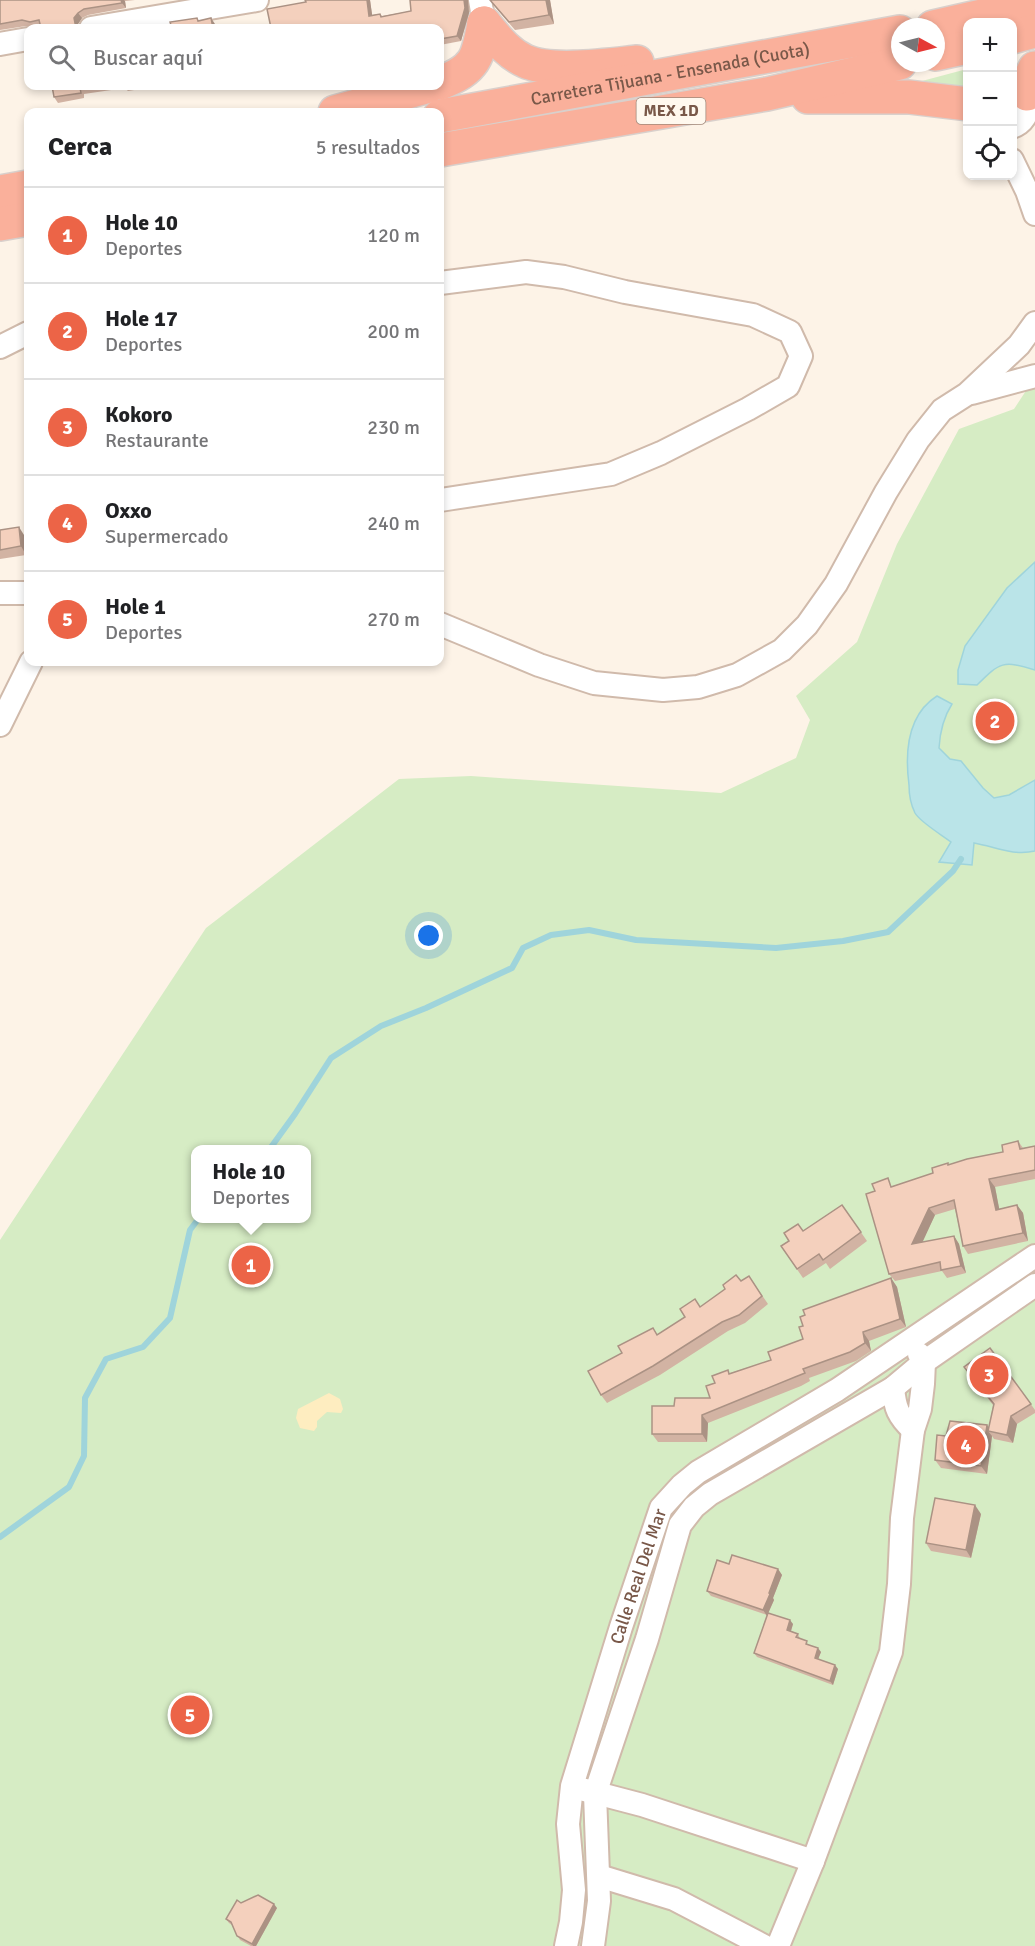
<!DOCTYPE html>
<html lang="es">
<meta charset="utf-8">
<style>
body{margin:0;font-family:Signika,sans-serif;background:#f6f6f6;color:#202124}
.controls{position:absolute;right:18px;top:18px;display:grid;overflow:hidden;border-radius:12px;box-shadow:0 3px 9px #0003}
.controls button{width:54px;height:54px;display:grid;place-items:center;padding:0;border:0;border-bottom:2px solid #e0e0e0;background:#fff;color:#202124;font:30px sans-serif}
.compass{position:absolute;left:891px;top:18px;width:54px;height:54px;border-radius:50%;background:#fff;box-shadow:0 3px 9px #0003;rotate:97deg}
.you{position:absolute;left:429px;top:936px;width:21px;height:21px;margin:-15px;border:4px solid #fff;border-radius:50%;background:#1a73e8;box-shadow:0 0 0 9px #1a73e833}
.badge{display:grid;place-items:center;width:39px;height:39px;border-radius:50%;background:#ec6447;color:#fff;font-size:20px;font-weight:700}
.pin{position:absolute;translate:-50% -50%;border:3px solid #fff;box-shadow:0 2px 6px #0006}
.popup{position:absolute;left:191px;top:1145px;width:120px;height:78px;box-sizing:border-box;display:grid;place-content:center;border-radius:12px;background:#fff;filter:drop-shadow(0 2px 4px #0005);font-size:20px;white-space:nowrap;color:#757577}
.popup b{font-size:22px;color:#202124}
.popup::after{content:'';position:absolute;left:50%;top:100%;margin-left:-12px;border:12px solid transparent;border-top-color:#fff}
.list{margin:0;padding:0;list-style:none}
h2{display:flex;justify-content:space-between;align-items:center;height:78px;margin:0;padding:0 24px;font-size:26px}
h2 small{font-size:20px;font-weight:400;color:#757577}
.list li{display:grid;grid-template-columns:39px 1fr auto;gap:18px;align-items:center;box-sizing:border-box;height:96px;padding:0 24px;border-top:2px solid #e0e0e0}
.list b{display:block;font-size:22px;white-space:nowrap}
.list p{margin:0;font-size:20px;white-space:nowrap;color:#757577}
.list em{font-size:20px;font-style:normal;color:#757577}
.icon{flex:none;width:33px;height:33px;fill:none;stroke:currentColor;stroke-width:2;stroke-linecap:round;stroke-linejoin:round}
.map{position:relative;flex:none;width:1035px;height:1946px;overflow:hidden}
.search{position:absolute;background:#fff;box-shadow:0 3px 9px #0003;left:24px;top:24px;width:420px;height:66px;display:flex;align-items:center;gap:15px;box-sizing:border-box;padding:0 21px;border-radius:12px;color:#757577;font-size:22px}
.panel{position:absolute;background:#fff;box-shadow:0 3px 9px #0003;left:24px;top:108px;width:420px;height:558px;border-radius:12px}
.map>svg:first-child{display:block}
.green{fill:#d6ecc4;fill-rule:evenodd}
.sand{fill:#feedc0}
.water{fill:#bae4e8;stroke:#9fd4db;stroke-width:1.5}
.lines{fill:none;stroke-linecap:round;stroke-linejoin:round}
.stream{stroke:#9fd4db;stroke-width:6}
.minor-casing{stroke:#d0baab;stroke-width:26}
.highway-casing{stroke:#d9d0cc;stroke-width:36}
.minor{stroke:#fff;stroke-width:22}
.highway{stroke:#fab09b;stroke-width:33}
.wall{fill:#d2b3a3}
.shaded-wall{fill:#ab9284}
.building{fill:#f4d0bd;stroke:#ab9284;stroke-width:1.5}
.labels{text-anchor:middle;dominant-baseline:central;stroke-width:6;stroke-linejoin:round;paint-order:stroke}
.shield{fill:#fff8ee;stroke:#a1887a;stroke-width:1.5}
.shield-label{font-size:16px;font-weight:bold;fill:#795849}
.street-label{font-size:18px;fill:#795849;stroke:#fff8ee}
</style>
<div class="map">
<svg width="1035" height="1946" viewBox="0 0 1035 1946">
<rect width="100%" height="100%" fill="#fdf3e7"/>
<g class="green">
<path d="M967,69V91L944,84L922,81Z"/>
<path d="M1035,377V1946H0V1240L206,928L399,779L471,776L721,793L796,758L810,720L796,696L857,642L897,544L959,429L1014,409ZM196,1150H306V1218H196Z"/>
</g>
<path class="sand" d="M329,1393L340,1399L343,1409L341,1413L327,1412L317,1421V1427L314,1431L300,1428L296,1418L298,1409Z"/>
<g class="water">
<path d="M1035,562V670C1003,660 1000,662 977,685L958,684V670L965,646L1007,588Z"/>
<path d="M937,696L952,704C943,718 940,731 939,748L950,759L961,761L983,788L994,798L1009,795L1035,780V851C1013,856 996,847 974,843L972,865L939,862L951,842C942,835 920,822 915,813C911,805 909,793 909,785C905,754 907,715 937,696Z"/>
</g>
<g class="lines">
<g class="stream">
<path d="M269,1150L295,1114L331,1058L381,1026L426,1008L512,968L523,948L551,935L589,930L636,940L776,948L843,941L888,932L953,871L961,859"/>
<path d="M0,1537L69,1487L84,1456L85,1398L106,1359L143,1347L170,1318L190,1230L199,1218"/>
</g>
<defs>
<g id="minor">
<path d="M480,0L484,23"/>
<path d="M91,28L257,0"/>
<path d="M0,44L28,39"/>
<path d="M1012,77C1031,89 1035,119 1012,127"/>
<path d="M1012,160L1027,191L1035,214"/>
<path d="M440,283L526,272L564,277L625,292L753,315L790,332L801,356L788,386L748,409L661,453L611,474L440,500"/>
<path d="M0,347L28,333"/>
<path d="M972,393L1035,376"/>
<path d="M0,593H28"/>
<path d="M440,624L539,665L594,683L663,690L698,687L737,675L782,650L807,625L836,584L886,492L918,440L942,410L967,394L1019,345L1035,323"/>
<path d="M0,725L31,662"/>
<path d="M893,1388C895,1408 898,1416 913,1430"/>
<path d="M581,1789L642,1805L813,1861"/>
<path d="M599,1876L674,1899L764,1946"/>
<path id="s1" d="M566,1946L571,1922L574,1890L568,1824L572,1786L621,1627L661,1508L682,1485L698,1472L837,1390L1035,1256"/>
<path d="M593,1946L599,1901L595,1794L647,1639L680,1525L694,1507L710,1494L893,1388L924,1362L1035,1285"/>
<path d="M778,1946L813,1861L891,1652L899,1584L902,1518L913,1430L920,1409L923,1384L924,1362L919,1354"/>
</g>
<g id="highway">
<path d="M484,23C496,37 507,53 525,61C550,73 608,65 637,62"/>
<path d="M933,27L1035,4"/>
<path d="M1012,37L1035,31"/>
<path d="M936,54L968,47"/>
<path d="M440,83C476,69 478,58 484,23"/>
<path d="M1027,94L1028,82L1035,68"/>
<path d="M808,97H909L968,104"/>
<path d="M335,112L429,86"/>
<path id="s2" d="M440,116L900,32"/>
<path d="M440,150L767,94L900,63"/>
<path d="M0,192L28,187"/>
<path d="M0,224L28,219"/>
</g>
</defs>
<use href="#minor" class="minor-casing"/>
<use href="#highway" class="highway-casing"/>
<use href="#minor" class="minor"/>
<use href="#highway" class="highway"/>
</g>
<g class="wall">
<path d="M0,0H135L125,1L126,8L88,15L82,18L78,24L34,27L26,26L0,30Z"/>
<path d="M370,0L372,15L380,14L382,16L411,11L410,0H468L469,13L461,41L440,45V28L306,2Z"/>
<path d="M490,0H550L554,24L515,30L496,8Z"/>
<path d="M52,86H159L128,91L125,88L84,94V98L58,103L54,97Z"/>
<path d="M0,530L24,535L26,555L0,559Z"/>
<path d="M1018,1141L1023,1148L1035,1146V1179L995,1187L999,1209L1017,1205L1023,1213L1028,1241L968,1254L963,1246L955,1209L935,1215L922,1242L954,1236L959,1244L966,1273L947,1278L942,1271L895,1281L889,1274L893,1186L933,1173L949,1165L1003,1152Z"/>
<path d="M842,1205L867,1241L830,1269L826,1263L803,1278L781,1246L803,1231Z"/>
<path d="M749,1276L768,1304L745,1323L728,1331L660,1375L607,1403L601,1395L622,1353L653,1328L658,1335Z"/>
<path d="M891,1278L897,1287L906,1327L869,1341L871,1351L856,1361L809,1378L810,1381L801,1386L708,1423L707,1442H658L652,1434L674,1406L710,1398L715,1383L730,1373L771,1360L803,1339L805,1315Z"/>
<path d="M990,1348L1035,1410V1413L1017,1424L1013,1443L994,1439L992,1436L987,1474L941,1468L935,1460L987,1425L989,1427L993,1405L964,1367Z"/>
<path d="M981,1514L971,1558L931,1551L926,1543Z"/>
<path d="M729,1564L778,1569L782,1575L773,1598L774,1600L768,1613L793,1624L791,1631L798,1634L800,1639L821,1652L818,1659L838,1669L833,1685L757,1657L754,1653L767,1615L711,1596L707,1591Z"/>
<path d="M241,1903L277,1908L256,1946H251L240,1940L232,1925L229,1923L226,1919Z"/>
</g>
<g class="shaded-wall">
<path d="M121,0H124L125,1L126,8L122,3Z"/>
<path d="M367,0H370L373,21L369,16Z"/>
<path d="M464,0H468L469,13L461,41L457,36Z"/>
<path d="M546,0H550L554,24L549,15Z"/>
<path d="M78,13L82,18L78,24L79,28H76L74,18Z"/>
<path d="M211,18L215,24L216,28H213Z"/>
<path d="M19,527L24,535L26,555L21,546Z"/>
<path d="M989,1179L995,1187L1001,1218L996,1210Z"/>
<path d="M1017,1205L1023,1213L1028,1241L1023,1233Z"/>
<path d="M929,1208L935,1215L918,1252L912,1244Z"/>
<path d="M954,1236L959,1244L966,1273L961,1266Z"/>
<path d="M891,1278L897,1287L906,1327L900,1319Z"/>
<path d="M863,1332L869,1341L871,1351L865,1343Z"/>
<path d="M702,1415L708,1423L707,1442L702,1434Z"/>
<path d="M1011,1416L1017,1424L1013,1443L1007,1435Z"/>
<path d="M987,1425L992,1432L988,1431L992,1436L987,1474L981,1466Z"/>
<path d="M975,1505L981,1514L971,1558L966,1550Z"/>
<path d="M778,1569L782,1575L773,1598L774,1600L767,1616L763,1610Z"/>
<path d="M790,1620L793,1624L790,1634L787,1630Z"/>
<path d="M818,1648L821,1652L817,1662L815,1658Z"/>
<path d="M835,1665L838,1669L833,1685L830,1681Z"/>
<path d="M274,1904L277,1908L256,1946H253L252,1944Z"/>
</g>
<g class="building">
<path d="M0,0H121L122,3L84,9L78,13L74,18L76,28H41L39,20L30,22L22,20L0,24Z"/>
<path d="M305,0H367L369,16L380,14L381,17L411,11L410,0H464L465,8L457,36L440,39V28H271L267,9L306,2Z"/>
<path d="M490,0H546L549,15L509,22Z"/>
<path d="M197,18L198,21L211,18L213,28H153L171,25L170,22Z"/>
<path d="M52,86H99L80,88L81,93L54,97Z"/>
<path d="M19,527L21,546L0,550V530Z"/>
<path d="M1018,1141L1020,1149L1035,1146V1170L989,1179L996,1210L1017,1205L1023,1233L963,1246L954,1200L929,1208L912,1244L954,1236L961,1266L941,1270L940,1262L889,1274L866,1194L875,1191L872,1184L888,1178L891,1187L933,1173L932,1168L948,1163V1165L967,1159L1003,1152L1002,1145Z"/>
<path d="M842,1205L861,1232L823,1260L819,1254L797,1269L781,1246L789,1241L784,1233L798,1224L803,1231Z"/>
<path d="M736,1275L741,1281L749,1276L762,1296L739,1315L722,1322L653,1366L601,1395L588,1371L622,1353L618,1346L653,1328L657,1335L685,1317L680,1309L695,1299L700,1307L725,1289L723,1285Z"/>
<path d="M891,1278L900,1319L863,1332L865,1343L850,1352L803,1369L805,1373L795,1377L702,1415V1434H652V1406H674L675,1398H710L706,1386L715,1383L712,1376L728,1370L729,1374L771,1360L768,1352L803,1339L799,1327L803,1326L800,1317L805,1315L803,1310Z"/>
<path d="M990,1348L1031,1404L1011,1416L1007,1435L988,1431L994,1404L964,1367Z"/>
<path d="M950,1421L987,1425L981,1466L935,1460L937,1435L946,1436Z"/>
<path d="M935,1498L975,1505L966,1550L926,1543Z"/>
<path d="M732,1555L778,1569L769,1593L770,1594L763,1610L707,1591L717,1560L729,1564Z"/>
<path d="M768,1613L790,1620L787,1630L798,1634L796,1637L807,1641L806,1644L818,1648L815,1658L835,1665L830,1681L754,1653Z"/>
<path d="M258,1895L274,1904L252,1944L237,1936L231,1922L226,1919L237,1900L241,1903Z"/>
</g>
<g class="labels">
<rect class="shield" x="636.5" y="98" width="69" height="26" rx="4.5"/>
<g class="shield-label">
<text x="671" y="111">MEX 1D</text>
</g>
<g class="street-label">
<text stroke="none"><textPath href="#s2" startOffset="234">Carretera Tijuana - Ensenada (Cuota)</textPath></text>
<text stroke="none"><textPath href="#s1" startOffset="381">Calle Real Del Mar</textPath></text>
</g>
</g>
</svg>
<div class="controls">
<button>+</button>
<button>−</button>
<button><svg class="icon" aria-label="locate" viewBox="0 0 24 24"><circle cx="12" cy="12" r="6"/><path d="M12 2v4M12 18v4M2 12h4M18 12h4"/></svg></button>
</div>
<svg class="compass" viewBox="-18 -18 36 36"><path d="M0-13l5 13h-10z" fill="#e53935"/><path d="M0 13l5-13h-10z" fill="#757577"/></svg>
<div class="you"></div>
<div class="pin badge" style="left:251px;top:1265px">1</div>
<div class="popup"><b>Hole 10</b>Deportes</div>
<div class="pin badge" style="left:995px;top:721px">2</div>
<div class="pin badge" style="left:989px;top:1375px">3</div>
<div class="pin badge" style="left:966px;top:1445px">4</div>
<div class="pin badge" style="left:190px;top:1715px">5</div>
<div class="search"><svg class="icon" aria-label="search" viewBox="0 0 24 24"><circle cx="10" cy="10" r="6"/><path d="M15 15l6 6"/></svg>Buscar aquí</div>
<section class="panel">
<h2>Cerca<small>5 resultados</small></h2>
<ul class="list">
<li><span class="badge">1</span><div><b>Hole 10</b><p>Deportes</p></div><em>120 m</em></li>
<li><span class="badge">2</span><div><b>Hole 17</b><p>Deportes</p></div><em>200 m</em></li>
<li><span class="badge">3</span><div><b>Kokoro</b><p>Restaurante</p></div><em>230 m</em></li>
<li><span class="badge">4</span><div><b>Oxxo</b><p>Supermercado</p></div><em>240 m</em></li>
<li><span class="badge">5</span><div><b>Hole 1</b><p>Deportes</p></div><em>270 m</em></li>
</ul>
</section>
</div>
